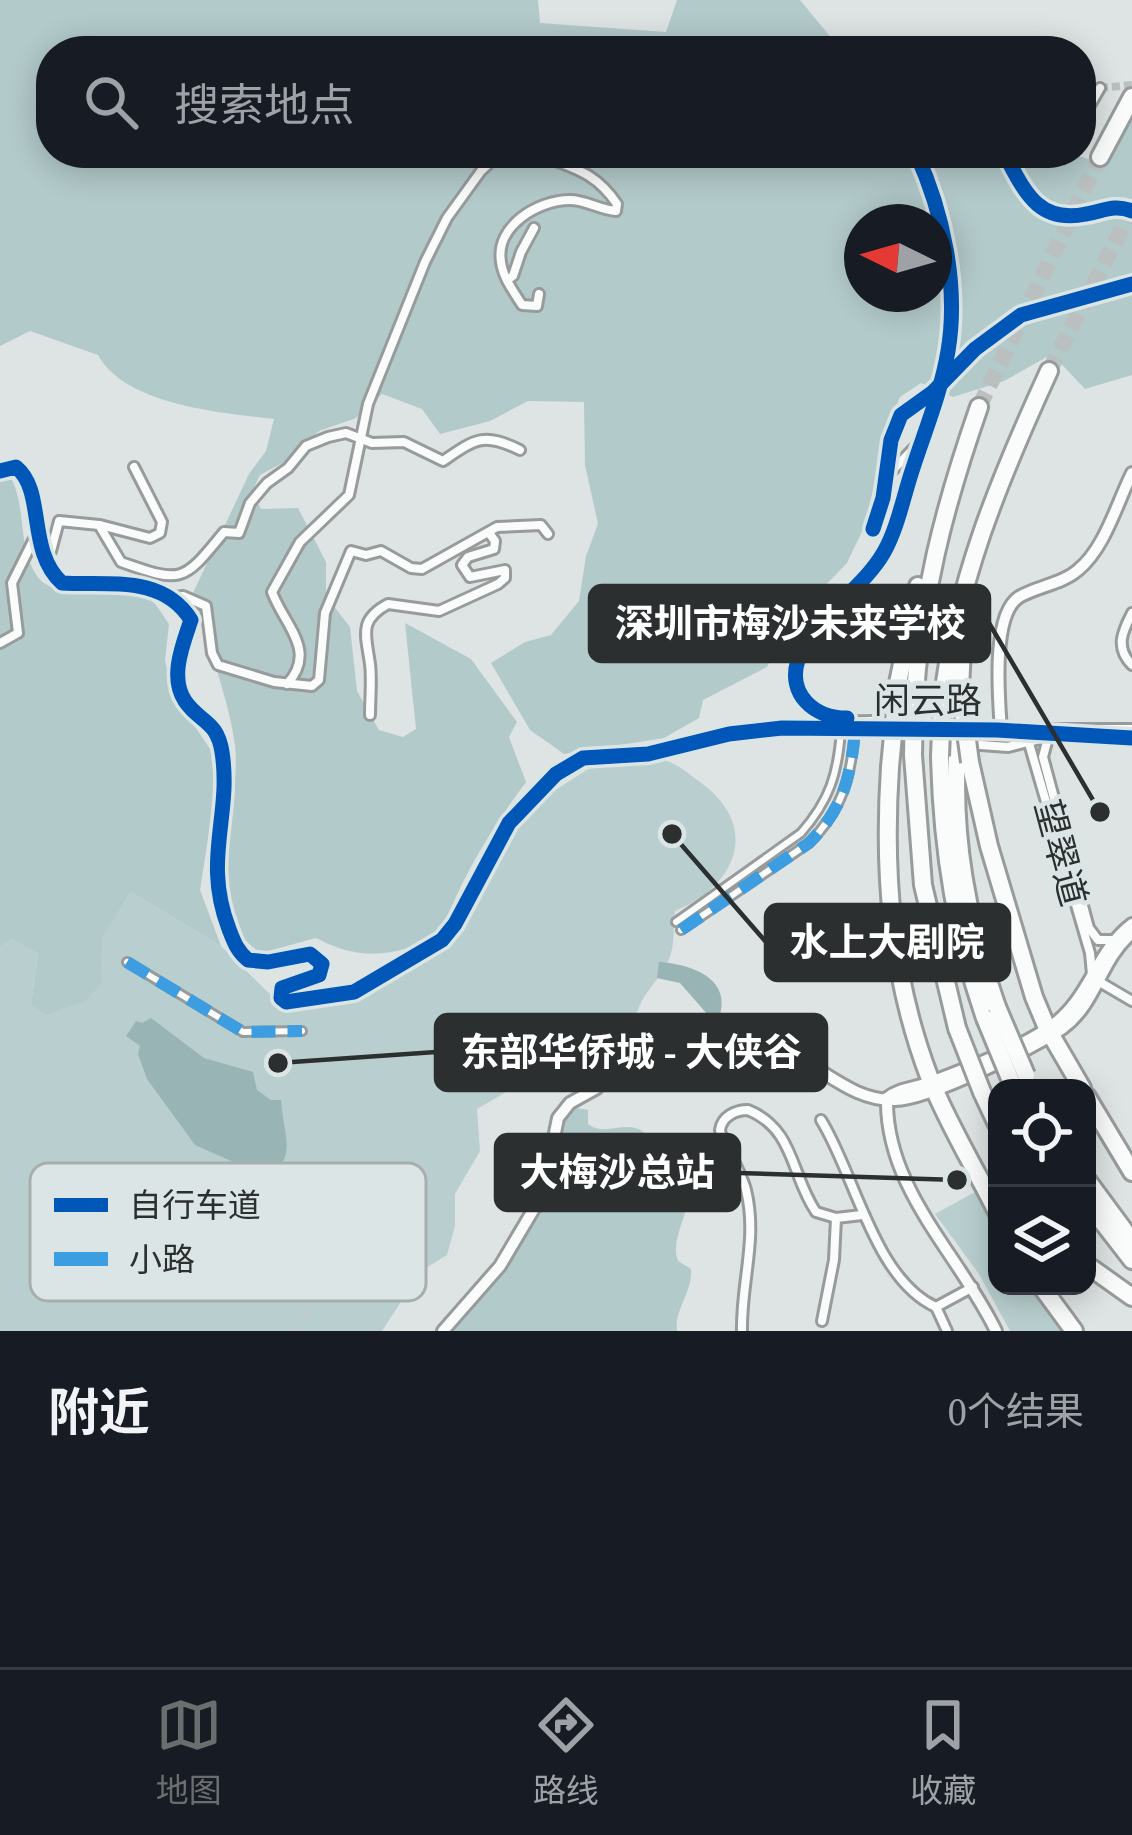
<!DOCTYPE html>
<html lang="zh">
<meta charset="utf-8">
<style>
body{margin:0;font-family:"Source Serif 4","Noto Sans SC",serif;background:#20242c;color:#f1f3f6}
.controls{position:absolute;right:36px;bottom:36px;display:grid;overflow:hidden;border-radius:24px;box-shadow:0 6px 30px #0003}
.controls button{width:108px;height:108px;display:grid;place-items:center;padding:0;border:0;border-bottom:3px solid #363941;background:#171b24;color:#f1f3f6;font:60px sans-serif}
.compass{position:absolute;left:844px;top:204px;width:108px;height:108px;border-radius:50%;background:#171b24;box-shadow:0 6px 30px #0003;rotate:275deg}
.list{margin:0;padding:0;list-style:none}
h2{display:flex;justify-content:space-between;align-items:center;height:156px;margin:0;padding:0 48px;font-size:51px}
h2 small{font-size:39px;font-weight:400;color:#9ea1a6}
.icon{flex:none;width:66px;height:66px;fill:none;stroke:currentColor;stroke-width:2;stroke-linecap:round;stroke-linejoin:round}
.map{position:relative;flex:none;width:1132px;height:1331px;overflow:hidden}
.search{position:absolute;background:#171b24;box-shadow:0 6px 30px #0003;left:36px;right:36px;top:36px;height:132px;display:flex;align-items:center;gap:30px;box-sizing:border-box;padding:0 42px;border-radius:48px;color:#9ea1a6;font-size:45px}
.sheet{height:336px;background:#171b24}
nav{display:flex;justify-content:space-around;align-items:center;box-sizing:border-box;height:168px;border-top:3px solid #363941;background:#171b24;font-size:33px;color:#9ea1a6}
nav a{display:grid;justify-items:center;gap:6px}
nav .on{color:#6a6e6e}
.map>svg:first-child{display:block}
.green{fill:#b9cfcf}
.forest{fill:#b3caca;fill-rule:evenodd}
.water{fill:#99b4b4}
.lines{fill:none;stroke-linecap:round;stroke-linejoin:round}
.minor-tunnel{stroke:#babfbf;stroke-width:8;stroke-dasharray:8 4;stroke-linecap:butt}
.motorway-tunnel{stroke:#babfbf;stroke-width:16;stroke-dasharray:16 8;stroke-linecap:butt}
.pedestrian-casing{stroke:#989b9b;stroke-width:12}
.minor-casing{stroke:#989b9b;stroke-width:14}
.tertiary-casing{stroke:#989b9b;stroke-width:16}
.motorway-casing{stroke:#989b9b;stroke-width:22}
.pedestrian{stroke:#fafbfb;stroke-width:6}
.minor{stroke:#fafbfb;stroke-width:8}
.tertiary{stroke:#fafbfb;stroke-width:10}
.motorway{stroke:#fafbfb;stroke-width:16}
.rail{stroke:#c8c9c9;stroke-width:3;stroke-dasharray:6 12;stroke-linecap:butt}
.motorway-bridge-casing{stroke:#989b9b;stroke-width:22;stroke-linecap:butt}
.motorway-bridge{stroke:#fafbfb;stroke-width:16}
.quiet{stroke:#3d9de1;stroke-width:12;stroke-dasharray:24 12;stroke-linecap:butt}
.cycleway-casing{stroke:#dce5e5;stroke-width:22}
.cycleway{stroke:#0057b8;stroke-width:15}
.labels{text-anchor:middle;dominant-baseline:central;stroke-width:10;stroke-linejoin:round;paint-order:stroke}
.street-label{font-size:36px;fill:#2c2f2f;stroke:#dce5e5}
.key{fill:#dce5e5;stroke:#a7aeae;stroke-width:3}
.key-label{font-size:33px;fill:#2c2f2f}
.leader{fill:none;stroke:#2c2f2f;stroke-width:4.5}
.callout-dot{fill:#2c2f2f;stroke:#dce5e5;stroke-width:4.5}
.callout{fill:#2c2f2f;stroke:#2c2f2f;stroke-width:4.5}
.callout-label{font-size:39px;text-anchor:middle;font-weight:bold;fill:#fff}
</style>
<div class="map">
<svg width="1132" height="1331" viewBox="0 0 1132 1331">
<rect width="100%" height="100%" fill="#dee3e3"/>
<g class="green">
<path d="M660,759C676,762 687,773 700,782C762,827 736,886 675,911C673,924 675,940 671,953C664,979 644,987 636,1016L477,1109L480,1151L455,1194V1226L447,1255L421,1271L382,1331H0V947L11,939L38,954L31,1005L46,1016L85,1001L102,981L103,937L131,892L221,946L285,1009L353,997L452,935L502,841L530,806L601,761Z"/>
<path d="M975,1192L997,1234V1286H1029L1064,1331H1010L979,1274L935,1214Z"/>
</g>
<g class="forest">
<path d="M0,0H538L540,23L666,32L677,0H800L842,51H51V153H1069L1105,164L1132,119V375L1085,389L1052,354L1004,381L953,397L921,383L900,397L886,432L865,525L847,563L791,621L767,667L703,700L699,718L664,738L564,754L530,730L491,663L525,642L551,635L579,601L586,556L598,524L585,465L584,402L528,401L490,421L440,434L422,409L382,394L356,418L319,431L290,459L260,475L252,492L261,509L298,508L326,562V596L350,627L357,691L379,730L403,737L416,729L405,623L471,659L517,722L509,737L526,782C491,829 461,878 441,933C398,957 361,962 316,938L261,953C194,910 243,809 235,745C229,699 206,640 193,593L249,474L266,451L274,419C222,413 125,405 98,355L30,331L0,346ZM862,222H934V294H862Z"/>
<path d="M11,478C27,509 17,546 37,576C56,605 122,580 152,601C158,606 164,617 169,624L165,660L172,692L210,749L216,788L200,890L221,946L131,892L103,937L102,982L86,1001L46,1016L31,1005L38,954L11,939L0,947V479Z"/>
<path d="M571,1107L588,1110V1124C605,1137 625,1120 642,1131C652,1137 655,1152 664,1161C671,1167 680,1172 684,1180C699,1205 668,1234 678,1261L691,1269C693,1292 674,1309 677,1331H447L542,1200L563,1118Z"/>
</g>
<g class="water">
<path d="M659,962C689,964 731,977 720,1015H708L680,983L657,978Z"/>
<path d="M151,1018L204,1058L253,1072L257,1090L271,1100H281C284,1142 302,1164 253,1180L231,1161L195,1145L147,1079L138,1054L140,1046L126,1036L136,1021L142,1023Z"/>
</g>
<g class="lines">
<g class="minor-tunnel">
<path d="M1100,88L1132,85"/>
<path d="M916,153C943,212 956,281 949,346C946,367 938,390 933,410"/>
</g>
<g class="motorway-tunnel">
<path d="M1049,371L1132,209"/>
<path d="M979,407L1100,157"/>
</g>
<defs>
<g id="pedestrian">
<path d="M676,922L801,833C830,800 838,773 841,730"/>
<path d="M681,930L809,843C843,809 851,777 855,730"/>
<path d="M127,962L243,1032L302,1031"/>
</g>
<g id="minor">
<path d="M1081,121L1100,88"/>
<path d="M535,153C571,168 594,170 617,204L616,211C600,210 586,200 570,200C538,200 495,226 501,262C503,278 514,292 522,305L537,306L539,294"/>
<path d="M507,280L513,276L521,252L534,228"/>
<path d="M933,410C918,453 906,511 886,550C866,590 737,678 826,715C859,730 924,712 963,721"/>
<path d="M0,471L16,467C46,491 26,550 62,583C108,586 162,574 191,620C183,644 169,677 185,701C200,723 217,720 222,752C232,816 202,859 229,929C234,942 237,951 248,960L268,962L310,954L322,964L319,975L282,988L281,998L286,1002L354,992L442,940L455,924L509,823L569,763L595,756L663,752L751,731L875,732"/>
<path d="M885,478L919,443"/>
<path d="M100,525L150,538L160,533L162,522L134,467"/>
<path d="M45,557L51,551L59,521L99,525L121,562C183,584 183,582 224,532L239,533L250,503L267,483L288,468L306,446L328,437L346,433L372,443L404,442L443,461C475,439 483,432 520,450"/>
<path d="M170,598L183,596L206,606L212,653L218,665L274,682L312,686L319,680L325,613L351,551L366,555L381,551L411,568L422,569L497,527L541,525L548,534"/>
<path d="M1132,613C1122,632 1115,648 1132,665"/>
<path d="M0,643L18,633L12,583L36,535"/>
<path d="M287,684C318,651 284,625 272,592L300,542L349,495L368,404L425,262L447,218L481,171L500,153"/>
<path d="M370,715C370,698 372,680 370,664C366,635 358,620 388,604L439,611L498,584L505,578V570L470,577L462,565L468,557L494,549L495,541L489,533"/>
<path d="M1048,738L1043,757L1089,928L1098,940H1113"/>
<path d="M1028,740L1090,953L1092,974"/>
<path d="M967,744L1008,747L1052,736"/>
<path d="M1098,981L1132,1001"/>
<path d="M821,1120C855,1174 874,1279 936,1307"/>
<path d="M822,1321L834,1260L836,1218"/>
<path d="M742,1331C741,1282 758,1239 746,1190C743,1175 720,1137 720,1130C722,1116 736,1110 748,1110C795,1129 791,1176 816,1212L836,1218L862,1215"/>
<path d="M947,1331L936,1307L973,1287"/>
</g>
<g id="tertiary">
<path d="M1004,730H1132"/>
<path d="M873,731L997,730L1132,738"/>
<path d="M1001,731C999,700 991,615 1019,597C1038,586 1062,584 1078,570C1105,548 1117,503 1132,473"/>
<path d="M887,1098C899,1088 916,1088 931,1082C970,1067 1016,1050 1051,1026C1090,999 1095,952 1132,924"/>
<path d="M887,1098C885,1189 959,1254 996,1331"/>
<path d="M443,1331L500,1266L535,1207L545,1182L558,1118L570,1103L597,1088L595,1084C615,1074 634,1066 656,1065C671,1063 687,1066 702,1063C732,1057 747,1038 780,1050C821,1064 849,1101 895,1100C930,1099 1033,1048 1063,1028C1097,1003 1100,960 1132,933"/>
</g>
<g id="motorway">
<path d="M1100,157L1132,97"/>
<path d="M898,683L918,586"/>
<path d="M960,689L963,627"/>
<path d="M942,706C955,585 999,480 1049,371"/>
<path d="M914,707C920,600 944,507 979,407"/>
<path d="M958,744C950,831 968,926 997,1007"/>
<path d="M913,755L923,885L957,1028"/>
<path d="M940,756C942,847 955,932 985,1018"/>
<path d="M970,762L989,846L1034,997L1047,1028L1082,1088"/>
<path d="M890,767C883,873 891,978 930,1079C948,1124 975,1168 997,1212"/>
<path d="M982,1092L997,1124"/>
<path d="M1087,1097L1132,1172"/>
<path d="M1087,1180L1132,1241"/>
<path d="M1087,1202L1132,1260"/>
<path d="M1087,1265L1132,1297"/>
<path d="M1041,1286L1074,1331"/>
</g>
</defs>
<use href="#pedestrian" class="pedestrian-casing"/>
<use href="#minor" class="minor-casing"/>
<use href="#tertiary" class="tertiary-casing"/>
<use href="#motorway" class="motorway-casing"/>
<use href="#pedestrian" class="pedestrian"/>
<use href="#minor" class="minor"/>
<use href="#tertiary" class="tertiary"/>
<use href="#motorway" class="motorway"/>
<path class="rail" d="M292,1331L345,1260L379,1205"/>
<defs>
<g id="motorway-bridge">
<path d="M960,689L970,762"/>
<path d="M913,755L914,707"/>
<path d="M940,756L942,706"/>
<path d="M890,767L898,683"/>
<path d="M997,1007L1026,1075"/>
<path d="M985,1018L1011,1081"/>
<path d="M957,1028L982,1092"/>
</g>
</defs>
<use href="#motorway-bridge" class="motorway-bridge-casing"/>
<use href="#motorway-bridge" class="motorway-bridge"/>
<g class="quiet">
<path d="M681,930L809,843C843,809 851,777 855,730"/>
<path d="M127,962L243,1032L302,1031"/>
</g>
<defs>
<g id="cycleway">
<path d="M1004,153C1024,190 1037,224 1086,214C1104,211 1114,204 1132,211"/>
<path d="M0,471L16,467C46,491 26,550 62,583C108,586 162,574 191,620C183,644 169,677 185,701C200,723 217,720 222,752C232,816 202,859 229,929C234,942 237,951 248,960L268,962L310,954L322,964L319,975L282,988L281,998L286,1002L354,992L442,940L455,924L509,823L556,774L583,758L648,754L729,734L782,728L997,730L1132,738"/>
<path d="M873,529L883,498L891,440L901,415L933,392L975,349L1021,315L1132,284"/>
<path d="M847,718C814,718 787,694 798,660C812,617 862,591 884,552C897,529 903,499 911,474C924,433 941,393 948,351C959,286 943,212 916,153"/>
</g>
</defs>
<use href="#cycleway" class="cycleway-casing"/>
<use href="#cycleway" class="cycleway"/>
</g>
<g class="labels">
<g class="street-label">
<text x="928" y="700">闲云路</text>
<text transform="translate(1061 853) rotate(75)">望翠道</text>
</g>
</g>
<rect x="30" y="1163" width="396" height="138" rx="18" class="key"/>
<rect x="54" y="1198" width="54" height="14" fill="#0057b8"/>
<rect x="54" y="1252" width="54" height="14" fill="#3d9de1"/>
<g class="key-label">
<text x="129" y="1217">自行车道</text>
<text x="129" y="1271">小路</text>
</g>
<path class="leader" d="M1100 812L989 623M672 834L766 942M278 1063L436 1052M957 1180L739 1173"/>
<g class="callout-dot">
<circle cx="1100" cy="812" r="12"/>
<circle cx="672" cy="834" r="12"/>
<circle cx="278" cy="1063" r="12"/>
<circle cx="957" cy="1180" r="12"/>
</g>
<g class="callout">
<rect x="590" y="586" width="399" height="75" rx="12"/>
<rect x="766" y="905" width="243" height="75" rx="12"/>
<rect x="436" y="1015" width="390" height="75" rx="12"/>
<rect x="496" y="1135" width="243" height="75" rx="12"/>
</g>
<g class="callout-label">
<text x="790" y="637">深圳市梅沙未来学校</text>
<text x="887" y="956">水上大剧院</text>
<text x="631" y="1066">东部华侨城 - 大侠谷</text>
<text x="617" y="1186">大梅沙总站</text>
</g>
</svg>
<div class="controls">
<button><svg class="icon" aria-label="locate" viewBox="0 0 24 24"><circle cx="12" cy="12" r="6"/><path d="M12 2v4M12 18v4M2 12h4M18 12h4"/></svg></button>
<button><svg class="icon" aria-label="layers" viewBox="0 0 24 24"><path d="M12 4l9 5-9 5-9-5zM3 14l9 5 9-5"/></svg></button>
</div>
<svg class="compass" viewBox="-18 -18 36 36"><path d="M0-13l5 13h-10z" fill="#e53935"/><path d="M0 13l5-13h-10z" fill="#9ea1a6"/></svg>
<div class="search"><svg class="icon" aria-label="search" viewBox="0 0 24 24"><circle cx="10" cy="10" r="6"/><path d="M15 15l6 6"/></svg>搜索地点</div>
</div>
<section class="sheet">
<h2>附近<small>0个结果</small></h2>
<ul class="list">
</ul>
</section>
<nav>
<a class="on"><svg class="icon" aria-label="map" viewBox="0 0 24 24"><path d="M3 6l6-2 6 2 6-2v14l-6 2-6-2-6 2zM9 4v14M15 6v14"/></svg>地图</a>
<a><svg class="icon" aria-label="directions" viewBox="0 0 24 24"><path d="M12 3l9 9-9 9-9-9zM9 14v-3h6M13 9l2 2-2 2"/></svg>路线</a>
<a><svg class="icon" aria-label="saved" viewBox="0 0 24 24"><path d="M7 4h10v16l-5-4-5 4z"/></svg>收藏</a>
</nav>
